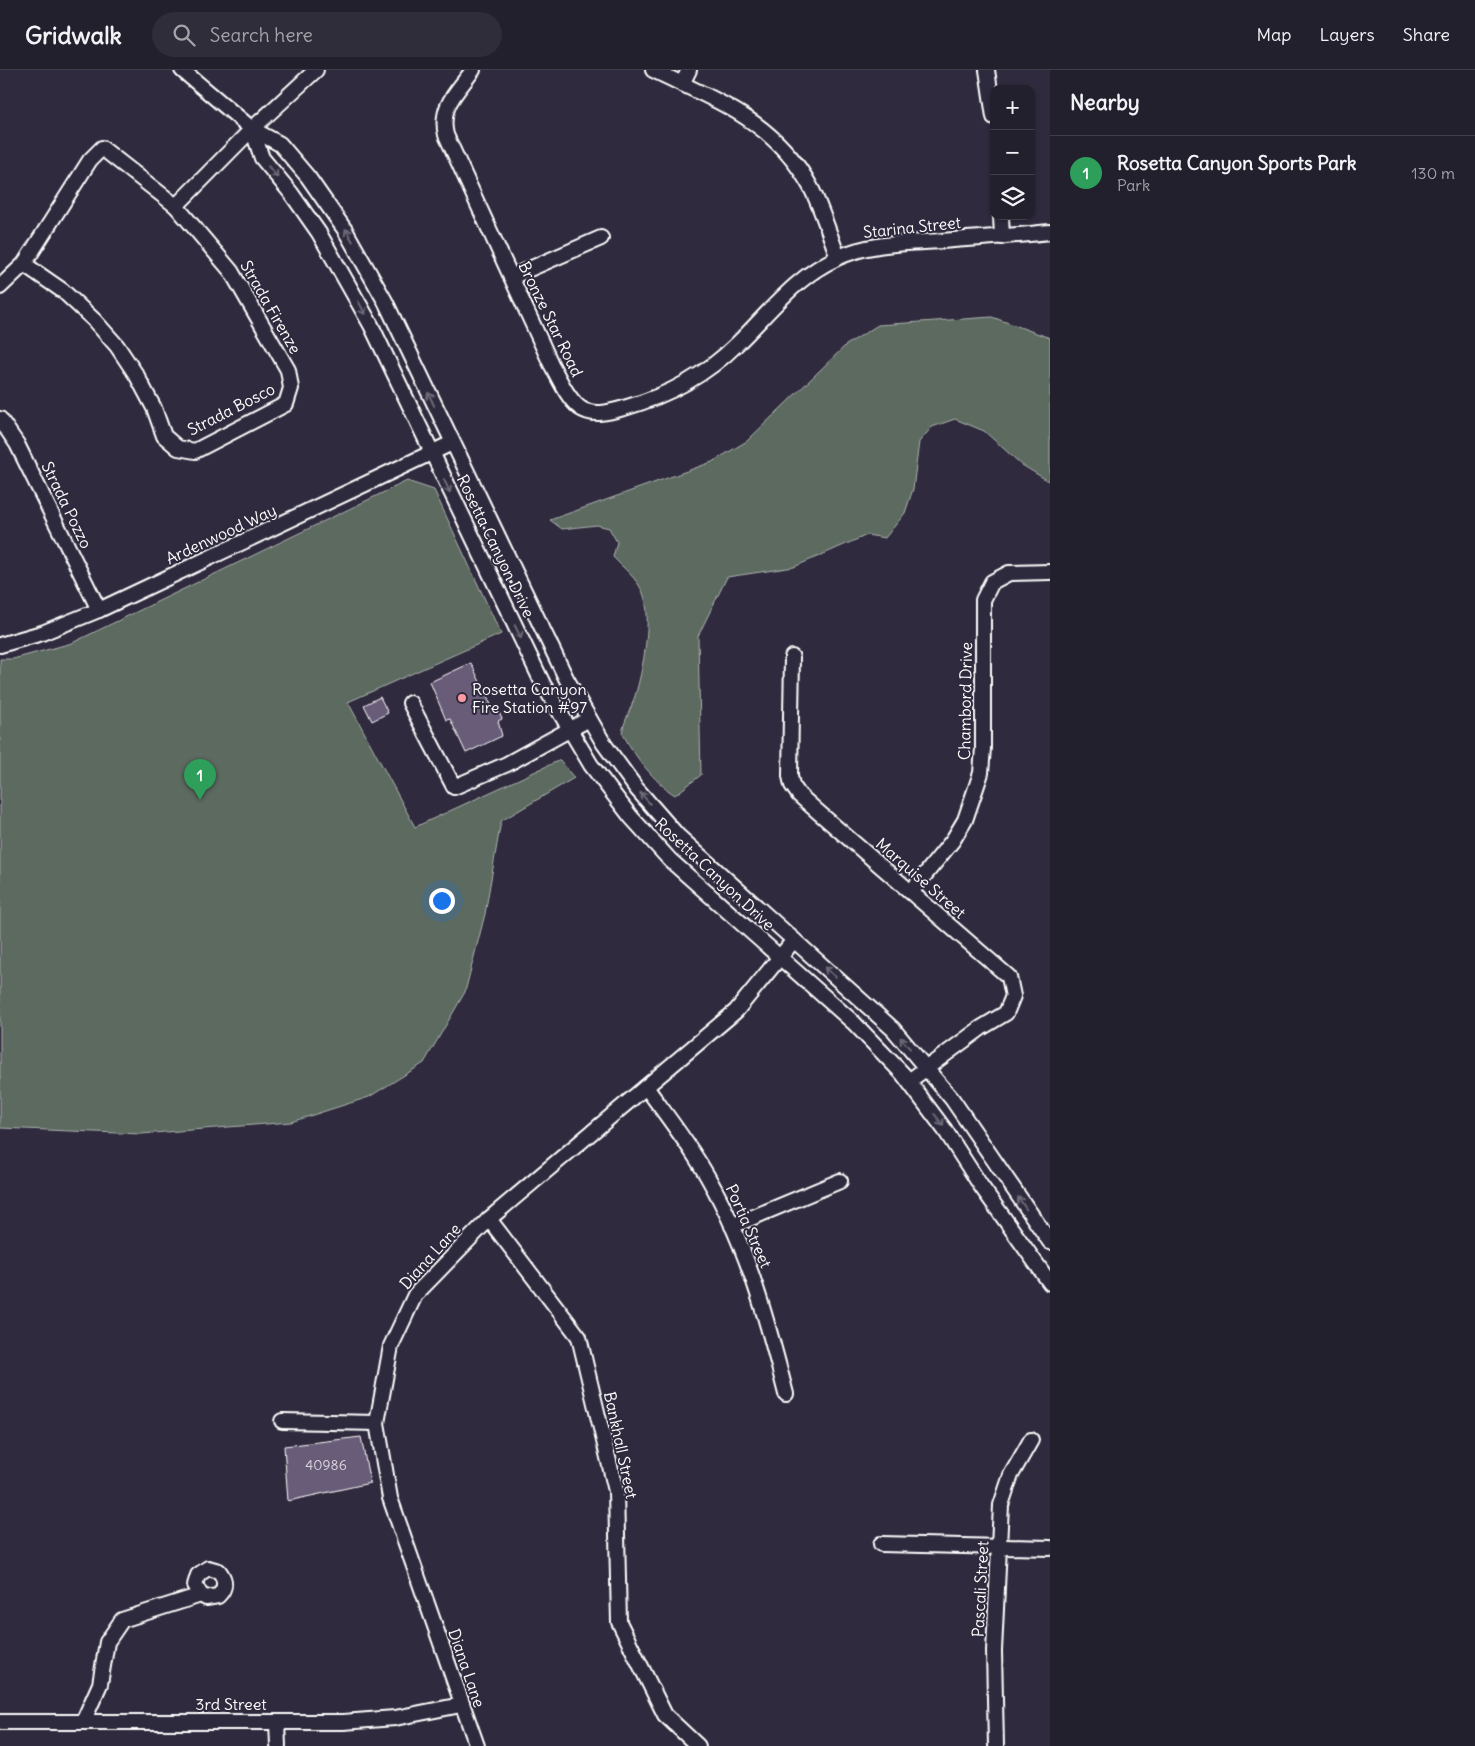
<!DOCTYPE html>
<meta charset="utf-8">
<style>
body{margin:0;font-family:Delius,sans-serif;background:#2f2d3a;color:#f1f3f6}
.controls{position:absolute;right:15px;top:15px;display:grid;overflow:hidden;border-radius:10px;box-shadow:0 1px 4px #0004}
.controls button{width:45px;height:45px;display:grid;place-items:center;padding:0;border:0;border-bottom:1px solid #403e4a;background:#23202e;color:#f1f3f6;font:25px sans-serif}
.you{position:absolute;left:441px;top:830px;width:18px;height:18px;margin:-12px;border:4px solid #fff;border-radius:50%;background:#1a73e8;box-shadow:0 0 0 8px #1a73e833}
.badge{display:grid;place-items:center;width:32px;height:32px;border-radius:50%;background:#ff9aa2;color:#fff;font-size:16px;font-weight:700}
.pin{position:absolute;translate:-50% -41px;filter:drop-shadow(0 1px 2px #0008)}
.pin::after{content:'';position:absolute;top:26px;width:18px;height:15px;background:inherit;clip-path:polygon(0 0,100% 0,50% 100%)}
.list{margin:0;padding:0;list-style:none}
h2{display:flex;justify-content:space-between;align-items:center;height:65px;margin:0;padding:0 20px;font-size:21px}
h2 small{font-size:16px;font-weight:400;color:#a3a3aa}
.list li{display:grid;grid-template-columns:32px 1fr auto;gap:15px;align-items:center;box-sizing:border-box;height:75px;padding:0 20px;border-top:1px solid #403e4a}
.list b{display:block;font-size:19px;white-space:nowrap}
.list p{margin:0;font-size:16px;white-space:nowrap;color:#a3a3aa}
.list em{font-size:16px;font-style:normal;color:#a3a3aa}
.icon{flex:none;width:28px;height:28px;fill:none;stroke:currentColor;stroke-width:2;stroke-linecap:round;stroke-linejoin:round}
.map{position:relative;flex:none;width:1050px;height:1676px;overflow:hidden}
header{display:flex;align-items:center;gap:30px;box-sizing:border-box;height:70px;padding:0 25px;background:#23202e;border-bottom:1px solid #403e4a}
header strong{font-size:24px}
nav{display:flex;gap:28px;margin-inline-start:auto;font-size:18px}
.search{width:350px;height:45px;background:#2f2d3a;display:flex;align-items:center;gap:12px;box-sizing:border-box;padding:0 18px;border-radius:28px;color:#a3a3aa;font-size:19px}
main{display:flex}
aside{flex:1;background:#23202e}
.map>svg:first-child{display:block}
.green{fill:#5c6a60;stroke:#aeb4b0}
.building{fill:#695c79;stroke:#fff}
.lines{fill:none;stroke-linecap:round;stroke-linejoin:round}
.minor-casing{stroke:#fff;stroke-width:18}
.minor{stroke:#2f2a3d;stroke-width:14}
.oneway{stroke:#6d6a77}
.poi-dot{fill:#ff9aa2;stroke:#2f2a3d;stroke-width:2}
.labels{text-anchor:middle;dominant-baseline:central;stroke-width:4;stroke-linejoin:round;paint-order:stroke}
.number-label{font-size:14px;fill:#dad6de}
.street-label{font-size:16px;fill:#fff;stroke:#2f2a3d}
.poi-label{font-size:16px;fill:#fff;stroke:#2f2a3d;text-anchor:start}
</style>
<header>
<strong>Gridwalk</strong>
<div class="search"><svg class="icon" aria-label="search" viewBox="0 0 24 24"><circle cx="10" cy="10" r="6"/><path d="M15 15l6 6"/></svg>Search here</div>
<nav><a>Map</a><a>Layers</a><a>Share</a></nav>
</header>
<main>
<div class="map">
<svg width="1050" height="1676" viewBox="0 0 1050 1676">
<rect width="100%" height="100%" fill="#2f2a3d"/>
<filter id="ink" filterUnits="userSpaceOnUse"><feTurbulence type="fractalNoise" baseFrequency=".02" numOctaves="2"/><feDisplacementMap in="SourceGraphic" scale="10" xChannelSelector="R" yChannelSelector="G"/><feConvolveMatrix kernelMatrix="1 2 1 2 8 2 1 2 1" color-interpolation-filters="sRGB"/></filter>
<g filter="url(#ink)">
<g class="green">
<path d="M992,247L1050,268V412L1022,395L984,361L955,349L932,357L919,372L913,419L905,443L885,468L867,465L794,497L727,507L698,566L701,705L675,725C655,713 632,683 622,662C625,649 631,639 635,626C643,600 653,548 643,523C637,508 623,498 613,487L617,472L609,458L597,455L562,459L550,450L712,392L747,371L846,275L878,255Z"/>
<path d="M407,411L434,420L501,564L348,632L415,757L560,690L574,708L501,751L485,844L465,922L424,993L369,1027L291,1052L141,1064L0,1058V589H13L72,573Z"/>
</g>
<g class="building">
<path d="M471,593L494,641L498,640L502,649L498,651L502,666L466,683L450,649L446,650L430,612Z"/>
<path d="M380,627L388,643L372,651L364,635Z"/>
<path d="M361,1367L370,1413L288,1431L284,1376Z"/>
</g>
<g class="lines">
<defs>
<g id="minor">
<path d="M182,0L252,59L280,74L308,107L345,160L385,231L566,608L604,674L636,718L678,766L893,959L952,1029L1050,1172"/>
<path d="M473,0C457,22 439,36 446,65L551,294C559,308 567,328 580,338C593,347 610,342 624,338C667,326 705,306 737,274C770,242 795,207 837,188C868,173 906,173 941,171C977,168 1014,166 1050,162"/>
<path d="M653,0C716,31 774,50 810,116C822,138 829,164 838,187"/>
<path d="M987,0L994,47"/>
<path d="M682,14L689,0"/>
<path d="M252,59L262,88L291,123L319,163L371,255L543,614L591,695L631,747L670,790L854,953L903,1004L945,1060L981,1116L1050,1213"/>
<path d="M176,136L252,59L316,0"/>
<path d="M1001,146L1002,167"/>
<path d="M511,207L601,168"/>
<path d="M0,217L24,194L90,90L102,78L176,136L231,201L288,300L291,318L286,334L195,381L178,378L164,366L154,338L137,306L117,276L94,250L63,221L24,194"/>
<path d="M0,349L17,374L99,540"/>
<path d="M0,575L42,563L99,540L452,373"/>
<path d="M792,587L790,706L792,715L799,725L817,741L1009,907L1013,926L1006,943L981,958L909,1011"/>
<path d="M410,633L454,717L507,694L589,649"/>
<path d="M911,822L953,770L965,750L981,703L983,678V530L992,512L1009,503L1050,502"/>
<path d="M646,1017C664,1042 684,1068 700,1094C744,1165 766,1245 786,1324"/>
<path d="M489,1149L579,1267L616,1421L619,1552L665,1645L698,1676"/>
<path d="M732,1156L840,1111"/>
<path d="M282,1351L377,1353"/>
<path d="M881,1474L1050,1478"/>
<path d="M0,1652H343L395,1648L461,1635"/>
<path d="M83,1652L100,1614L107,1572L122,1550L201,1525L206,1528L218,1526C226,1518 226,1510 219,1501L208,1498L198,1505L195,1515L201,1525"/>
<path d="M277,1652L278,1676"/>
<path d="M477,1676L390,1428L377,1353L391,1276L415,1225L489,1149L736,941L794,870"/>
<path d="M996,1676L994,1581L1001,1435L1011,1405L1031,1370"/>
</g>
</defs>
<use href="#minor" class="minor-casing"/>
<use href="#minor" class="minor"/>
</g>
<defs><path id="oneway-shaft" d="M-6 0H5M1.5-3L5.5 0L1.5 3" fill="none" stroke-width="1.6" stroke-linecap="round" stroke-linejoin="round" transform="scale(1.25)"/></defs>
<g class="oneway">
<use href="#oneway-shaft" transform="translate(273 102) rotate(50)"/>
<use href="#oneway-shaft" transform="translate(349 165) rotate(-120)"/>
<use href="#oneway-shaft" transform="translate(362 238) rotate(62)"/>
<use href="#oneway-shaft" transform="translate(431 329) rotate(-115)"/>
<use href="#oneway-shaft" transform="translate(447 416) rotate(65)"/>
<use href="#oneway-shaft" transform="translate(518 562) rotate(64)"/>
<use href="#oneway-shaft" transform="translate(645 728) rotate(-131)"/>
<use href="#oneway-shaft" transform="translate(830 902) rotate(-139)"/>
<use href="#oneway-shaft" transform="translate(905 973) rotate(-131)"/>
<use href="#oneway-shaft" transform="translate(939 1050) rotate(53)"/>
<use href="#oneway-shaft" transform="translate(1022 1133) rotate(-124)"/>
</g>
</g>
<circle class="poi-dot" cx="462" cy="628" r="5"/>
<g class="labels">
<g class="number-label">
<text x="326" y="1395">40986</text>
</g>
<g class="street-label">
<text transform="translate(912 157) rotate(-6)">Starina Street</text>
<text transform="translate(271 237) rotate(60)">Strada Firenze</text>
<text transform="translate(551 249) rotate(64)">Bronze Star Road</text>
<text transform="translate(231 339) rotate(-27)">Strada Bosco</text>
<text transform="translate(67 435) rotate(64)">Strada Pozzo</text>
<text transform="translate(221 464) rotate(-25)">Ardenwood Way</text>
<text transform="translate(496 476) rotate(64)">Rosetta Canyon Drive</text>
<text transform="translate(965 631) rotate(-89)">Chambord Drive</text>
<text transform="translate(715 804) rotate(43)">Rosetta Canyon Drive</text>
<text transform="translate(921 808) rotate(41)">Marquise Street</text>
<text transform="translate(749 1156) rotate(66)">Portia Street</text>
<text transform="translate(430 1186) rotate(-48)">Diana Lane</text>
<text transform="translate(621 1375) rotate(78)">Bankhall Street</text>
<text transform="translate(980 1519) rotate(-87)">Pascali Street</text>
<text transform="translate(467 1598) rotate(71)">Diana Lane</text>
<text x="231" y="1634">3rd Street</text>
</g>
<g class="poi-label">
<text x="472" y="619">Rosetta Canyon<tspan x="472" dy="18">Fire Station #97</tspan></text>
</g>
</g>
</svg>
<div class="controls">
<button>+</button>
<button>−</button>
<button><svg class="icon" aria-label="layers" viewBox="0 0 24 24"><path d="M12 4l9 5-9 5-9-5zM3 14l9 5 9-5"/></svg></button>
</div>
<div class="you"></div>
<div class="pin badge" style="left:200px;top:730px;background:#2e9e5b">1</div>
</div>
<aside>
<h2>Nearby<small></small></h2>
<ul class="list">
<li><span class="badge" style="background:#2e9e5b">1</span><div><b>Rosetta Canyon Sports Park</b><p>Park</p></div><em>130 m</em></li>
</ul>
</aside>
</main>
